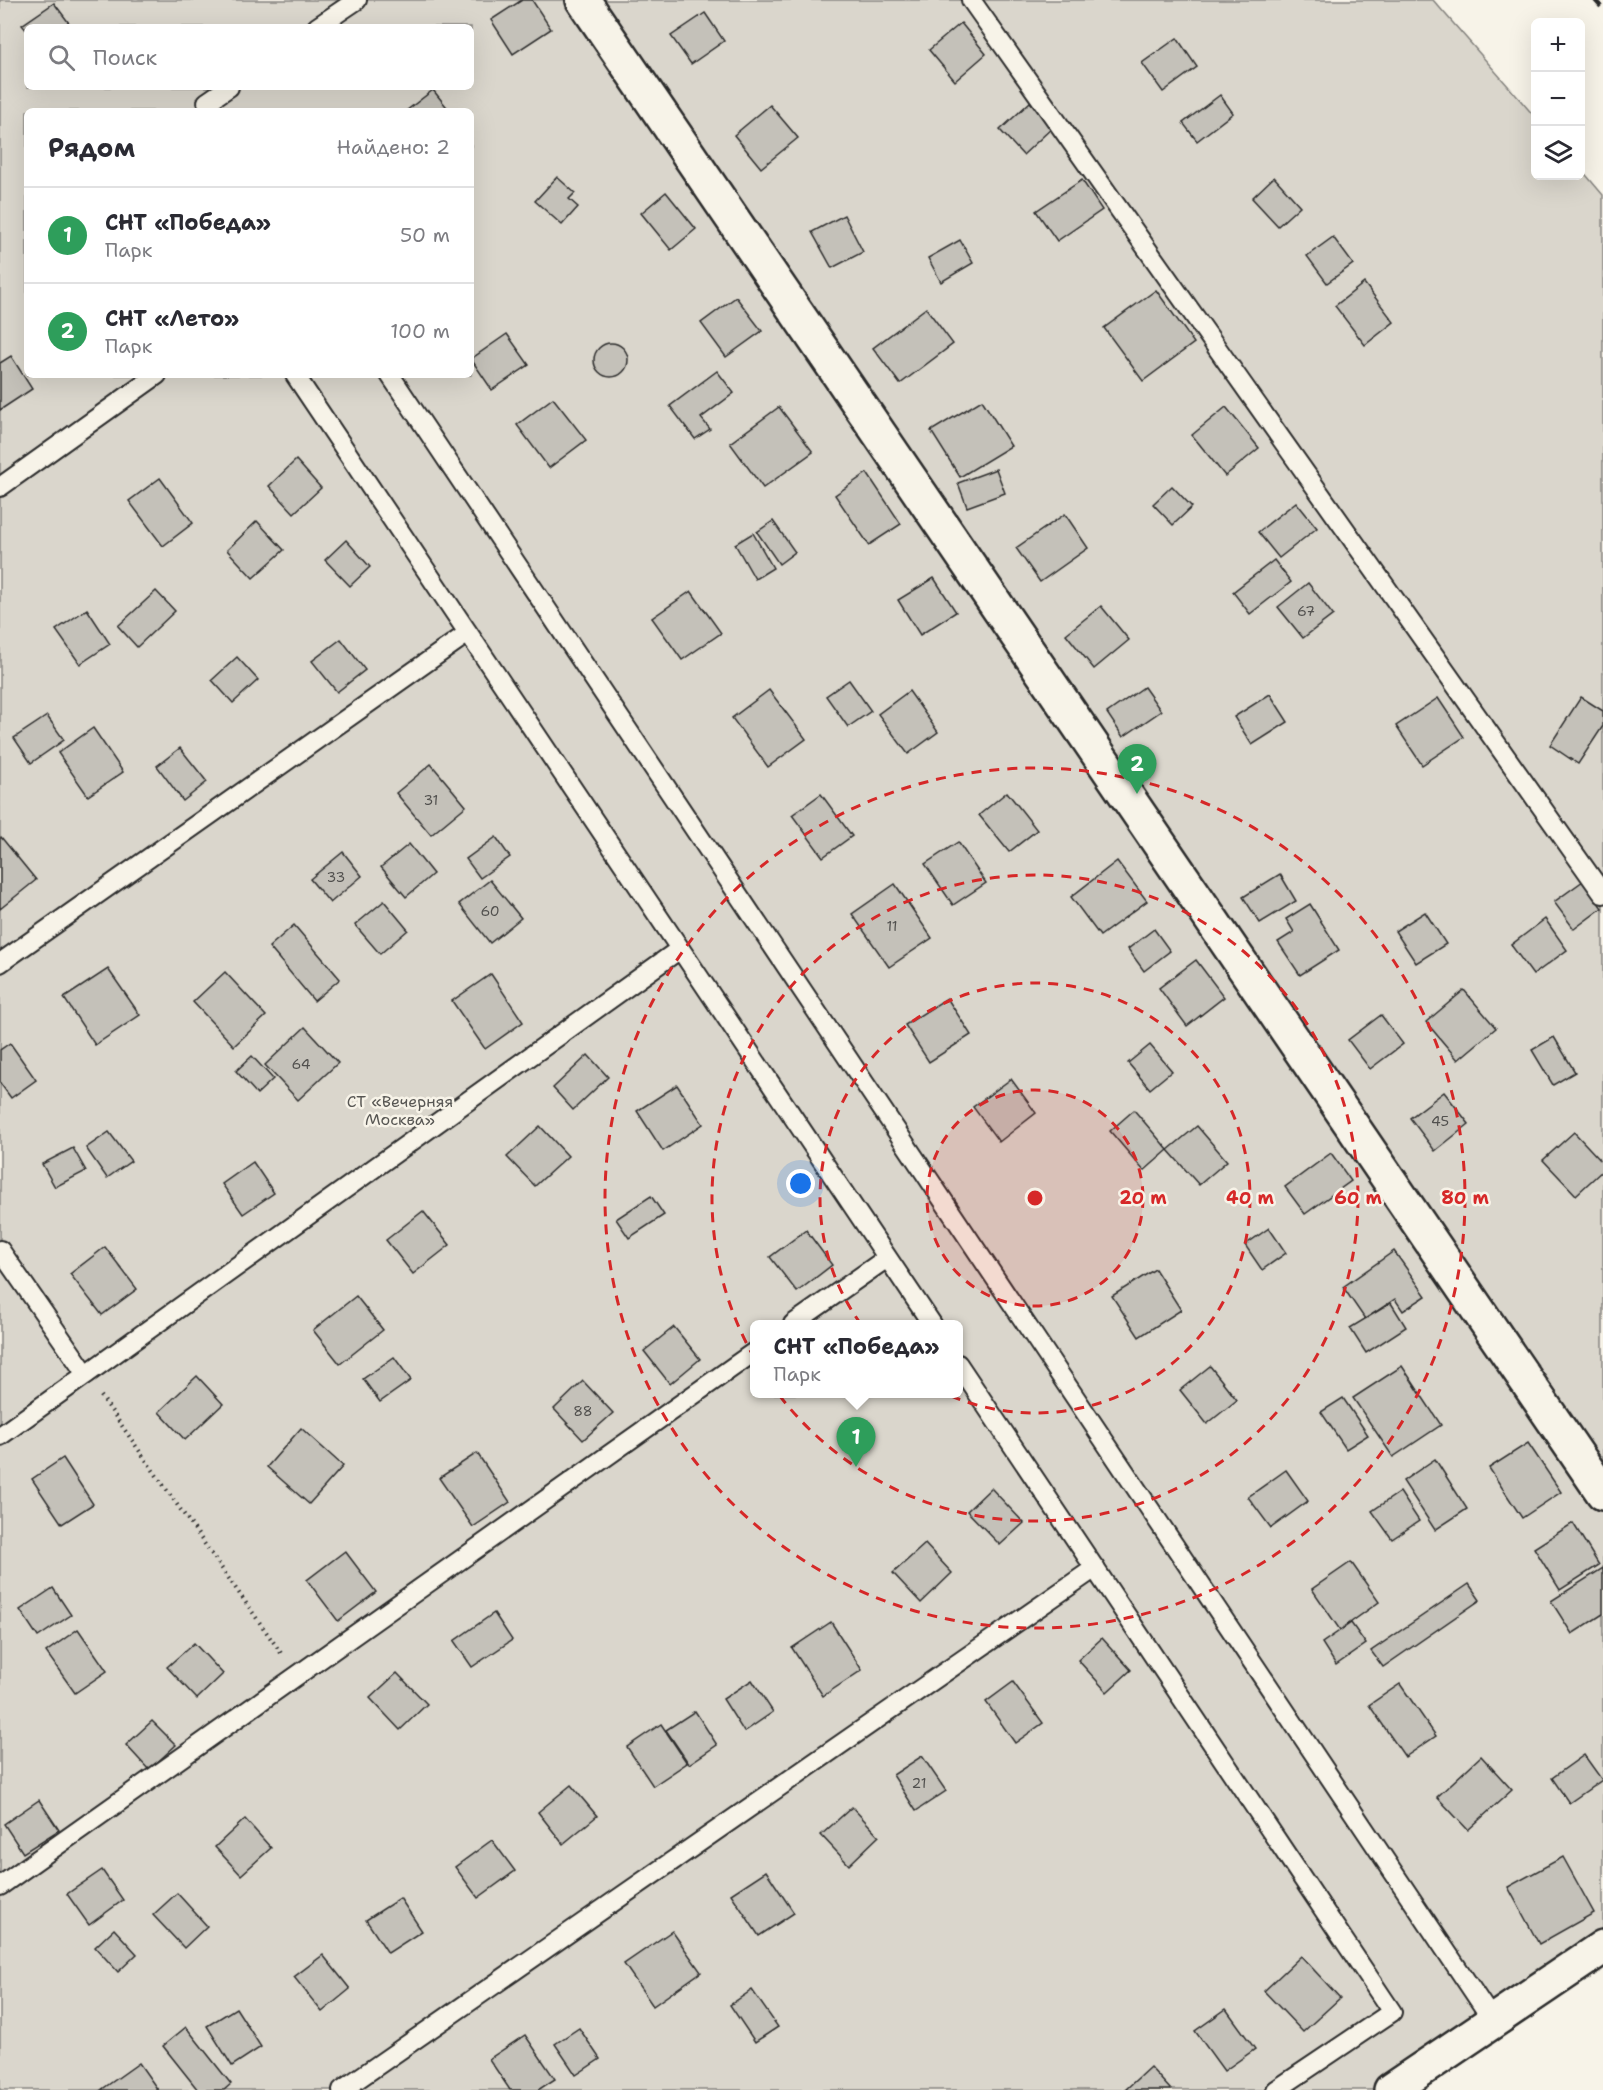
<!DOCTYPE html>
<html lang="ru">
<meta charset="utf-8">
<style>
body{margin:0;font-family:"Shantell Sans",sans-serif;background:#f2f2f3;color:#2b2b33}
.controls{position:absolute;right:18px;top:18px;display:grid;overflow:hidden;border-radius:9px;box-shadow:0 6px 24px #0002}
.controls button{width:54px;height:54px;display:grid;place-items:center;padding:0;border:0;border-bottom:2px solid #e1e1e2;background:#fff;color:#2b2b33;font:30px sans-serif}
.you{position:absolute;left:801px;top:1184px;width:21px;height:21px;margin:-15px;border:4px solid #fff;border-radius:50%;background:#1a73e8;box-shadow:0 0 0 9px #1a73e833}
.badge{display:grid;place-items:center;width:39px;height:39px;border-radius:50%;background:#d93025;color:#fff;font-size:20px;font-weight:700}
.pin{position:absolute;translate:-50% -50px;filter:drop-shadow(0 2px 3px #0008)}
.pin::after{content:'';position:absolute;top:32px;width:21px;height:18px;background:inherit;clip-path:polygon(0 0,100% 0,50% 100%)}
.popup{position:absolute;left:750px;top:1320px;width:213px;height:78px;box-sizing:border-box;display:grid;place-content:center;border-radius:9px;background:#fff;filter:drop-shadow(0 2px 4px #0005);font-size:20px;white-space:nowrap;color:#7c7c81}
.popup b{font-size:22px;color:#2b2b33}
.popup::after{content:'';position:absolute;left:50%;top:100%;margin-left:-12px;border:12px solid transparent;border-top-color:#fff}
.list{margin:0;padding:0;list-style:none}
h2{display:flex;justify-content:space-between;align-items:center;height:78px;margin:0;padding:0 24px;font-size:26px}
h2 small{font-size:20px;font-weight:400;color:#7c7c81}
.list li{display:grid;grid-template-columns:39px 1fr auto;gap:18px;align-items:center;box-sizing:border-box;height:96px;padding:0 24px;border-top:2px solid #e1e1e2}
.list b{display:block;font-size:22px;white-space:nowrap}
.list p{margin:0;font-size:20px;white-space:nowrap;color:#7c7c81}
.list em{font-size:20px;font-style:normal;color:#7c7c81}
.icon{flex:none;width:33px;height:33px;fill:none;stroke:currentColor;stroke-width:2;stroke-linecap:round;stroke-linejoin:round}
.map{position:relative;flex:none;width:1603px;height:2090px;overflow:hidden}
.search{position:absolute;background:#fff;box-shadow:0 6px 24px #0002;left:24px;top:24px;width:450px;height:66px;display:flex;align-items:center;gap:15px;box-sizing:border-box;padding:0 21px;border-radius:9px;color:#7c7c81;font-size:22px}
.panel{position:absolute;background:#fff;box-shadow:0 6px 24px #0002;left:24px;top:108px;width:450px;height:270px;border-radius:9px}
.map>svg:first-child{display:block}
.green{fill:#dad6cc;stroke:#82807c;stroke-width:1.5;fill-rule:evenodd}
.building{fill:#c4c1b9;stroke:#2b2b2b;stroke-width:1.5}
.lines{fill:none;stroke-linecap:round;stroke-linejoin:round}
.service-casing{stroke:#2b2b2b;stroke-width:22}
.minor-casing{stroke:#2b2b2b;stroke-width:38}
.path{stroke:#2b2b2b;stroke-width:4;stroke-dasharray:1.5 4.5;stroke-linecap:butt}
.service{stroke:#f7f3e8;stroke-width:18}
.minor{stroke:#f7f3e8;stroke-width:33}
.rail{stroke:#2b2b2b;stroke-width:4.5;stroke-dasharray:9 4.5;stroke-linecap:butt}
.ring{fill:none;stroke:#d62828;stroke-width:3;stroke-dasharray:10 8}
.labels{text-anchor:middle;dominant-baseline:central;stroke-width:5;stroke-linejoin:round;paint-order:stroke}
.number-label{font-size:14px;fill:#51504e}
.park-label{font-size:16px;fill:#575653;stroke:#f7f3e8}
.centre{fill:#d62828;stroke:#f7f3e8;stroke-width:3}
.ring-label{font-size:18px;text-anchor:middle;font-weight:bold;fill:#d62828;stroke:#f7f3e8;stroke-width:5;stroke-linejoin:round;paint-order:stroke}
</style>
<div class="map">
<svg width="1603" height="2090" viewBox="0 0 1603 2090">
<rect width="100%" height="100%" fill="#f7f3e8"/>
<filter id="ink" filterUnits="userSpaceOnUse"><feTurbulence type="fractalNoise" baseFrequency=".0167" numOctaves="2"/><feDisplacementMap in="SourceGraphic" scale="12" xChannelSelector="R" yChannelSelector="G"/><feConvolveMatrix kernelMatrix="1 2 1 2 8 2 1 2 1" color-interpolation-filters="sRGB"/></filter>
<g filter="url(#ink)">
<path class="green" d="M0,0H1433L1535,117L1536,176H1580L1581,169L1603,195V1947L1391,2090H0ZM27,27H471V87H27ZM27,111H471V375H27ZM754,1324H958V1394H754Z"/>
<g class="building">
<path d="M522,0H532L551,29L513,54L491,20Z"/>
<path d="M54,3L72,27H27V31L22,25Z"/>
<path d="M705,13L724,41L691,64L671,36Z"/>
<path d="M961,23L986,54L955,81L929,50Z"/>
<path d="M1177,38L1197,67L1163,92L1142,63Z"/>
<path d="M433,90L450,111H406Z"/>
<path d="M1220,95L1233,113L1197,141L1183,123Z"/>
<path d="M1030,102L1053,127L1023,155L1000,130Z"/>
<path d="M770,105L798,138L761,168L734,135Z"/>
<path d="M557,177L575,193L569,199L578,207L562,225L535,201Z"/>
<path d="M1274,177L1300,206L1278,226L1252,198Z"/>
<path d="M1082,180L1102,210L1057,241L1036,211Z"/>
<path d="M666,192L696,229L671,250L641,213Z"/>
<path d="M844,215L863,252L832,268L812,232Z"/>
<path d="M1333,237L1353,264L1327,283L1307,256Z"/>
<path d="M960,240L973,263L941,282L928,258Z"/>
<path d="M1364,283L1394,322L1365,345L1335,306Z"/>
<path d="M1156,290L1194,343L1143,381L1104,328Z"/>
<path d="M736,297L762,331L726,357L701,323Z"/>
<path d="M926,308L953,344L900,384L873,348Z"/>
<path d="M507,334L529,365L492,390L471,359Z"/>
<circle cx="611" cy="360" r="17"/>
<path d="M11,356L32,389L0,410V363Z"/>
<path d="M717,371L734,393L701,418L710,429L695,439L670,406Z"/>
<path d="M553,398L586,440L549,468L517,425Z"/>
<path d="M982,400L1011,446L960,477L931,431Z"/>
<path d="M779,407L813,452L763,488L730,443Z"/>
<path d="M1226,407L1259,448L1225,476L1192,435Z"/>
<path d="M296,460L321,488L294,513L269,486Z"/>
<path d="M996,469L1005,493L967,507L958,483Z"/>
<path d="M867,473L901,524L869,545L835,495Z"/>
<path d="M160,478L193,523L163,546L129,501Z"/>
<path d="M1172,486L1192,507L1173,525L1153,504Z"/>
<path d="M1296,502L1317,528L1279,558L1258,532Z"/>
<path d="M1065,514L1088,548L1040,582L1016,548Z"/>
<path d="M257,521L284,550L253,578L227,550Z"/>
<path d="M773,521L795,552L779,564L757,532Z"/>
<path d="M753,533L773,568L755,579L735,544Z"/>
<path d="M346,540L370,567L350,586L325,560Z"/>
<path d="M1274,560L1291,582L1250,614L1233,592Z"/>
<path d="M934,578L956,612L920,635L898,600Z"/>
<path d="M1308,583L1333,615L1303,638L1278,607Z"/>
<path d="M156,591L175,611L137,647L118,626Z"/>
<path d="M691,591L721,633L682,660L652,618Z"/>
<path d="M1101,606L1129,640L1094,669L1066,634Z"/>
<path d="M87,609L110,644L80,664L56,630Z"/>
<path d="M341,639L365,670L337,692L312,661Z"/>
<path d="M237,657L258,680L233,703L212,680Z"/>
<path d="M849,680L871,711L848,727L826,696Z"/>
<path d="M1144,687L1161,711L1123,737L1107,713Z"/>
<path d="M769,690L806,739L768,767L732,718Z"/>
<path d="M909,691L938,732L908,754L878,714Z"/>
<path d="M1270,694L1288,722L1252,745L1234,717Z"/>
<path d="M1581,697L1603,711V726L1578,764L1550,745Z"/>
<path d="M1438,698L1464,737L1422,765L1396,726Z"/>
<path d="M47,716L64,740L31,763L14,738Z"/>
<path d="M93,728L123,772L88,796L58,753Z"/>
<path d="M180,748L207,782L183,801L157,766Z"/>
<path d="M431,764L466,806L431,835L396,793Z"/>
<path d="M1007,792L1037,830L1009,852L979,815Z"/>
<path d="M821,794L852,836L823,857L792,815Z"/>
<path d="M1,837L36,880L0,909V839Z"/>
<path d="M496,837L510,857L480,878L466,859Z"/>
<path d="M958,842L986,883L953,905L925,864Z"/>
<path d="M409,844L433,874L406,897L381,867Z"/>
<path d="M343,852L362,876L330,903L310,879Z"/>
<path d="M1117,861L1147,901L1100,936L1071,897Z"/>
<path d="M1280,874L1296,901L1260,923L1243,897Z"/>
<path d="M490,880L521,918L490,943L459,904Z"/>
<path d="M1583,881L1602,908L1574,929L1554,902Z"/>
<path d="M895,884L932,938L889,967L852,914Z"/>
<path d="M384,901L408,930L380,954L355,925Z"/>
<path d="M1310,904L1339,950L1300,975L1278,942L1294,932L1286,919Z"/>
<path d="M1425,912L1446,944L1416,963L1395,931Z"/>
<path d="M1545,919L1567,950L1533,975L1511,945Z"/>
<path d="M294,925L340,979L314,1001L269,947Z"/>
<path d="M1154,929L1170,951L1144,971L1128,949Z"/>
<path d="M1196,960L1224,997L1187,1026L1159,988Z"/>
<path d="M108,969L140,1015L95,1045L64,998Z"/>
<path d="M225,972L266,1016L234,1046L193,1002Z"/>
<path d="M491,974L523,1022L485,1049L452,1001Z"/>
<path d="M1464,990L1496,1028L1458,1060L1426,1022Z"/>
<path d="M947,998L971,1035L929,1062L905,1025Z"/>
<path d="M1381,1015L1403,1044L1370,1069L1348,1040Z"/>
<path d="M305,1027L338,1063L298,1100L265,1065Z"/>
<path d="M1554,1037L1575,1072L1553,1085L1532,1050Z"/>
<path d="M10,1043L36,1080L11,1098L0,1083V1050Z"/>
<path d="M1150,1045L1172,1071L1150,1089L1128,1063Z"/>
<path d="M588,1055L608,1077L573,1110L553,1088Z"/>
<path d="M252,1056L273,1079L257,1094L236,1071Z"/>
<path d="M1011,1079L1036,1113L999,1142L973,1107Z"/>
<path d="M677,1085L703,1124L663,1151L637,1111Z"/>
<path d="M1444,1092L1469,1124L1435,1151L1410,1118Z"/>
<path d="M1134,1110L1168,1150L1144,1171L1110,1131Z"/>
<path d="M540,1126L568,1156L535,1186L507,1157Z"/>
<path d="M1197,1126L1227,1161L1199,1185L1168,1150Z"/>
<path d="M109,1132L131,1161L107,1178L86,1148Z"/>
<path d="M1574,1132L1603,1163V1170L1576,1195L1543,1160Z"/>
<path d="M73,1148L86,1171L55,1187L42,1164Z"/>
<path d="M1331,1153L1351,1181L1305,1214L1285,1187Z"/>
<path d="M253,1162L274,1193L243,1214L222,1184Z"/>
<path d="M651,1196L664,1215L629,1238L616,1219Z"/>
<path d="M423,1211L450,1245L413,1274L386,1240Z"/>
<path d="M1269,1228L1286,1253L1262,1270L1245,1245Z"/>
<path d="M806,1230L832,1265L797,1292L770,1257Z"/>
<path d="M105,1247L137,1289L102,1315L70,1274Z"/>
<path d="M1394,1251L1426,1296L1403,1311L1395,1299L1365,1319L1343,1287Z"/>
<path d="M1155,1269L1181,1310L1139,1337L1112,1296Z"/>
<path d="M356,1296L383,1330L340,1364L313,1330Z"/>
<path d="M1391,1303L1406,1327L1366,1353L1350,1328Z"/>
<path d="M674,1327L700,1359L670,1384L644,1351Z"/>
<path d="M394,1357L411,1380L380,1402L363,1379Z"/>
<path d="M1210,1366L1237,1400L1207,1424L1180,1390Z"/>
<path d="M1402,1366L1441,1425L1393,1457L1353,1398Z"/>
<path d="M197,1376L223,1404L185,1440L159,1412Z"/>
<path d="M583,1381L613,1413L583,1440L554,1409Z"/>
<path d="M1343,1398L1368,1435L1346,1449L1321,1412Z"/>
<path d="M301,1428L343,1466L309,1504L267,1467Z"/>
<path d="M1528,1443L1561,1492L1522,1518L1489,1468Z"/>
<path d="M477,1453L510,1502L473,1527L439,1478Z"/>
<path d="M63,1458L93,1504L62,1524L32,1479Z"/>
<path d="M1435,1459L1467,1509L1435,1530L1403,1481Z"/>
<path d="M1286,1470L1308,1501L1271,1528L1248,1497Z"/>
<path d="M991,1488L1024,1523L1000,1545L967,1511Z"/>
<path d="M1400,1492L1419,1521L1392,1539L1372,1511Z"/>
<path d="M1573,1523L1599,1565L1560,1590L1534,1548Z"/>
<path d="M925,1544L952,1573L921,1603L893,1573Z"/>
<path d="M345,1551L376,1592L338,1621L307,1580Z"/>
<path d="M1351,1562L1379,1602L1340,1630L1312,1589Z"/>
<path d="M1603,1568V1614L1572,1634L1551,1601Z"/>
<path d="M1469,1584L1480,1600L1383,1667L1371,1651Z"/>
<path d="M53,1588L71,1615L38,1637L20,1610Z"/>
<path d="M494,1613L512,1640L472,1667L454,1641Z"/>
<path d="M831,1622L862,1670L823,1696L792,1648Z"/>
<path d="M1351,1623L1366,1644L1336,1665L1322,1643Z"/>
<path d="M78,1629L107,1671L75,1693L46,1652Z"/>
<path d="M1102,1638L1131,1670L1107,1692L1078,1660Z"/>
<path d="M194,1643L223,1674L197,1699L167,1667Z"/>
<path d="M397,1673L427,1704L400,1730L370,1698Z"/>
<path d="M752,1680L773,1712L744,1732L723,1699Z"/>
<path d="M1013,1682L1043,1723L1015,1743L986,1702Z"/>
<path d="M1400,1684L1436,1736L1405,1757L1369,1705Z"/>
<path d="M695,1711L717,1745L689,1764L666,1730Z"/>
<path d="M152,1721L176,1745L149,1770L126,1745Z"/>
<path d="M661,1724L687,1763L653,1786L627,1747Z"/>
<path d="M1584,1755L1602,1780L1569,1803L1552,1778Z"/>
<path d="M922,1756L946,1791L916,1811L893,1775Z"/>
<path d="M1481,1756L1512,1790L1468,1830L1437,1797Z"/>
<path d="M571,1785L597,1816L563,1844L538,1812Z"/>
<path d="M39,1800L59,1830L23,1853L4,1824Z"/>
<path d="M852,1807L879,1836L849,1865L821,1835Z"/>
<path d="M245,1819L271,1848L241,1875L215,1847Z"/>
<path d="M492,1840L515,1871L478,1898L455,1867Z"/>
<path d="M1563,1857L1594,1913L1539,1944L1508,1887Z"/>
<path d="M102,1870L123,1900L89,1925L67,1894Z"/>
<path d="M766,1871L794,1913L759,1936L731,1894Z"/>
<path d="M177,1893L207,1926L184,1948L153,1915Z"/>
<path d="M400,1898L422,1931L388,1953L366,1920Z"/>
<path d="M114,1929L137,1954L118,1972L95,1947Z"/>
<path d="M672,1931L701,1972L653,2006L624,1964Z"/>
<path d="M323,1955L350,1989L322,2012L294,1977Z"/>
<path d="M1301,1956L1340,1998L1303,2032L1264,1991Z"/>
<path d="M752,1990L778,2027L755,2042L730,2005Z"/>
<path d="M236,2008L261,2047L232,2066L207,2026Z"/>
<path d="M1226,2009L1255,2049L1224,2071L1195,2031Z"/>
<path d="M186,2027L231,2084L224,2090H198L163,2046Z"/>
<path d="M579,2028L600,2059L576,2075L555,2044Z"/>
<path d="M525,2035L555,2079L538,2090H510L489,2059Z"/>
<path d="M139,2063L158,2090H101Z"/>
<path d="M1150,2067L1171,2090H1125Z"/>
</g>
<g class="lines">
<defs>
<g id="service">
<path d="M971,0L1603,894"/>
<path d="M317,27L357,0"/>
<path d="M213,111L207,102L229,87"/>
<path d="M295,375L932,1324"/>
<path d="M390,375L1493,2021"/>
<path d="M0,487L157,375"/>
<path d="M0,963L468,633"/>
<path d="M0,1250L86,1374"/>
<path d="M793,1324L887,1258"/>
<path d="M958,1364L1392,2012L1276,2090"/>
<path d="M0,1436L680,949"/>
<path d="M0,1886L754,1352"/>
<path d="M342,2090L1095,1568"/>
</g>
<g id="minor">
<path d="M583,0L1603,1493"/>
<path d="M1391,2090L1603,1947"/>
</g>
</defs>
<use href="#service" class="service-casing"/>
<use href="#minor" class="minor-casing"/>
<path class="path" d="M101,1396L281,1653"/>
<use href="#service" class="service"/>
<use href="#minor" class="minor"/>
<path class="rail" d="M1595,0L1603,9"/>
</g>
</g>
<circle cx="1035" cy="1198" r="108" fill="#d62828" fill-opacity=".12"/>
<g class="ring">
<circle cx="1035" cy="1198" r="108"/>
<circle cx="1035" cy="1198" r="215"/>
<circle cx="1035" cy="1198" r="323"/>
<circle cx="1035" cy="1198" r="430"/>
</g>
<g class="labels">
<g class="number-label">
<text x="1306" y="611">67</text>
<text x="431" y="800">31</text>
<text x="336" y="877">33</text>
<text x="490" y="911">60</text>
<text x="892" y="926">11</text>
<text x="301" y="1064">64</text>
<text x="1440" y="1121">45</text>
<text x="583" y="1411">88</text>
<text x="919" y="1783">21</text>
</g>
<g class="park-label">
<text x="400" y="1101">СТ «Вечерняя<tspan x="400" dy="18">Москва»</tspan></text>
</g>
</g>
<circle cx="1035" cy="1198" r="9" class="centre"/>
<g class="ring-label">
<text x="1143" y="1204">20 m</text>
<text x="1250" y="1204">40 m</text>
<text x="1358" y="1204">60 m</text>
<text x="1465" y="1204">80 m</text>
</g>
</svg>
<div class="controls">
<button>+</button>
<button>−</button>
<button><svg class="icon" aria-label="layers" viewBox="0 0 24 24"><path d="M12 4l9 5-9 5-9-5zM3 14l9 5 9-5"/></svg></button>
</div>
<div class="you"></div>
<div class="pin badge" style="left:856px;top:1467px;background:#2e9e5b">1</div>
<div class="popup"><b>СНТ «Победа»</b>Парк</div>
<div class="pin badge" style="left:1137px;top:794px;background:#2e9e5b">2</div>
<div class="search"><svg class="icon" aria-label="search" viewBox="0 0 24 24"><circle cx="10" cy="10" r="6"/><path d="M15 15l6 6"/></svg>Поиск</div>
<section class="panel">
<h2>Рядом<small>Найдено: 2</small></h2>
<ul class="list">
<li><span class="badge" style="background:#2e9e5b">1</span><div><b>СНТ «Победа»</b><p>Парк</p></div><em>50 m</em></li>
<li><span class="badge" style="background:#2e9e5b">2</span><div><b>СНТ «Лето»</b><p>Парк</p></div><em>100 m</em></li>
</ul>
</section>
</div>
